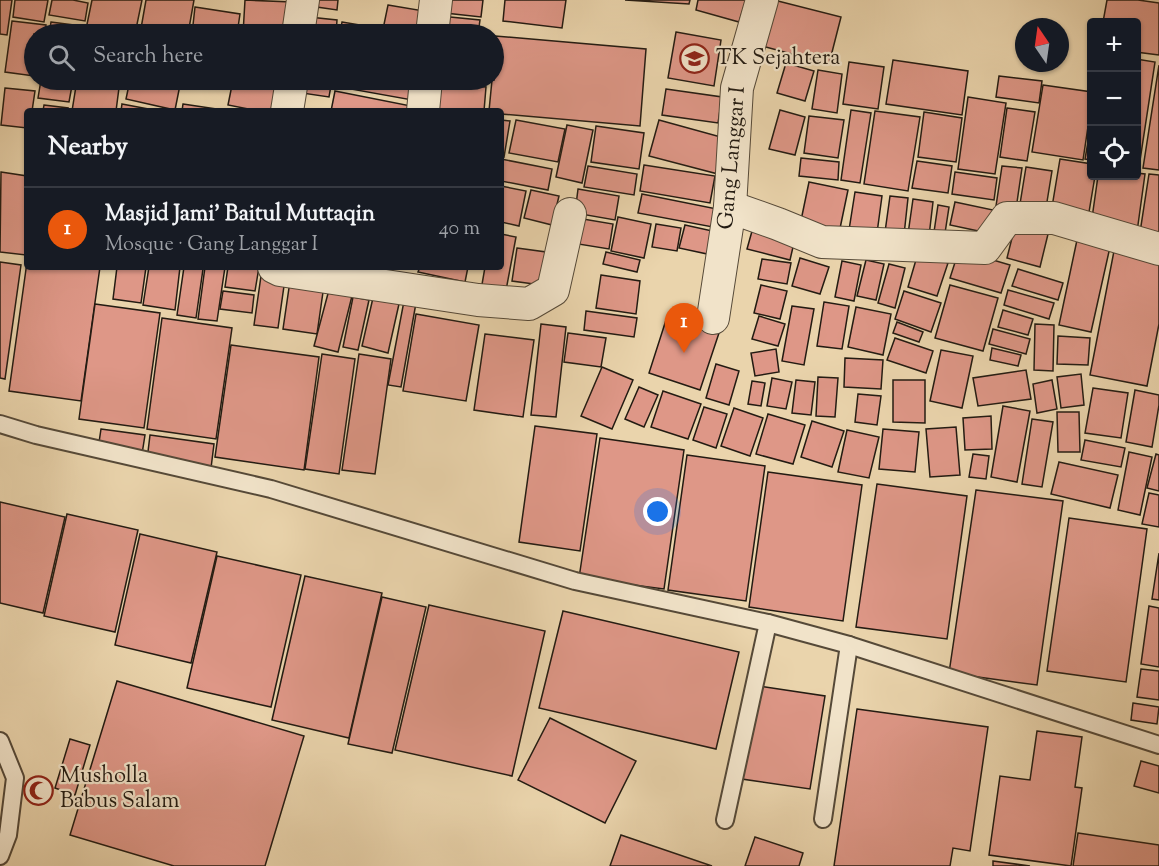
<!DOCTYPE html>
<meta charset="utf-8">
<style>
body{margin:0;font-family:"Sorts Mill Goudy",serif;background:#20242c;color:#f1f3f6}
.controls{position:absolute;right:18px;top:18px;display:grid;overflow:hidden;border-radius:6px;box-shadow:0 2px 4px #0004}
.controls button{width:54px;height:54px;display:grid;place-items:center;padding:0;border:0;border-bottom:2px solid #363941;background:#171b24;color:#f1f3f6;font:30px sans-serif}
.compass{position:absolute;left:1015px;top:18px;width:54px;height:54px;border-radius:50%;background:#171b24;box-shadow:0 2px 4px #0004;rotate:347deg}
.you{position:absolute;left:658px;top:512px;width:21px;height:21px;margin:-15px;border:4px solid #fff;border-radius:50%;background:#1a73e8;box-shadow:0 0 0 9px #1a73e833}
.badge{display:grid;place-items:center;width:39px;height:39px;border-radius:50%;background:#ea580c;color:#fff;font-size:20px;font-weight:700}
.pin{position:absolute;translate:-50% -50px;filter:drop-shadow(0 2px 3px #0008)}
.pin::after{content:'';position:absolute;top:32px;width:21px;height:18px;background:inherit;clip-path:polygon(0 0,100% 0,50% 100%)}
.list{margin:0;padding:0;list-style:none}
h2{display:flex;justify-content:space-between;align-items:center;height:78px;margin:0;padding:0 24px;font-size:26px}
h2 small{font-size:20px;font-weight:400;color:#9ea1a6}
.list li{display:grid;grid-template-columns:39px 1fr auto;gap:18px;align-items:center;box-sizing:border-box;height:84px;padding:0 24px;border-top:2px solid #363941}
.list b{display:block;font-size:22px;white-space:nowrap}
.list p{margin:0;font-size:20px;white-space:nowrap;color:#9ea1a6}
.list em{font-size:20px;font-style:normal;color:#9ea1a6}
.icon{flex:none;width:33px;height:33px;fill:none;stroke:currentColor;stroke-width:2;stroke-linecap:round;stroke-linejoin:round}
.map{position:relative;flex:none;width:1159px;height:866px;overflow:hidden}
.search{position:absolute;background:#171b24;box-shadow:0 2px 4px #0004;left:24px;top:24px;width:480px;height:66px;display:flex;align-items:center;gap:15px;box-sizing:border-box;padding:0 21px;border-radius:33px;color:#9ea1a6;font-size:22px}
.panel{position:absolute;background:#171b24;box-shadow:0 2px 4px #0004;left:24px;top:108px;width:480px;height:162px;border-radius:6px}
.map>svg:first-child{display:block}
.building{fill:#de9787;stroke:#231b12;stroke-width:1.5}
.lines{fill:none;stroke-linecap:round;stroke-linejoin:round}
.lane-casing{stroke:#554938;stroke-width:20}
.street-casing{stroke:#554938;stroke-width:34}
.lane{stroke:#f1e3c9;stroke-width:16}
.street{stroke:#f1e3c9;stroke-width:32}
.labels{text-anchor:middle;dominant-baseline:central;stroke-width:4.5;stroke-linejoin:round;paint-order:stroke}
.poi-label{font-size:22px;fill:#231b12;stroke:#f1e3c9;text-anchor:start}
.street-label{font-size:22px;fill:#231b12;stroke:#f1e3c9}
</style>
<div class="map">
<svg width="1159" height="866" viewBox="0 0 1159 866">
<rect width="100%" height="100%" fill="#ead4ac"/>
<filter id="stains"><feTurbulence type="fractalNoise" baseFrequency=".00333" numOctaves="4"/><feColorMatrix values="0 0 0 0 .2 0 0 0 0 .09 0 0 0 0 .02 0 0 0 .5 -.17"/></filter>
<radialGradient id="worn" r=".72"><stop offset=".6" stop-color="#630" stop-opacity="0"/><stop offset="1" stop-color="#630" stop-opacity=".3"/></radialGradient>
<g class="building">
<path d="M0,0H12L7,35L0,34Z"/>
<path d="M15,0H48L44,22L13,17Z"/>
<path d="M52,0H73L88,3L85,21L49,15Z"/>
<path d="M92,0H142L135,34H85Z"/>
<path d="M146,0H194L188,34H140Z"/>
<path d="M245,0L292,2L290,34H243Z"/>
<path d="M310,0H338L337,10L310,6Z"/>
<path d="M438,0H483L481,17L436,12Z"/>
<path d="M505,0H566L562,28L503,21Z"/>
<path d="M625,0H690L689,4Z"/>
<path d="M698,0H746L739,22L696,10Z"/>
<path d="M774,0L841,17L829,64L762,46Z"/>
<path d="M1107,0H1138L1159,3V55L1136,52V22H1103Z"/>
<path d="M388,5L430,12L426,34H382Z"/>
<path d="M195,7L240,14L237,34H192Z"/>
<path d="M440,16L480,20L478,34H438Z"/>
<path d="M309,17L337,20L336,34H307Z"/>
<path d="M12,21L46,25L45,34H34V76L5,72Z"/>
<path d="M51,22L81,26L80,34H49Z"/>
<path d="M342,22L378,28L377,34H340Z"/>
<path d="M676,32L721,40L714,86L668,78Z"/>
<path d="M495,36L646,49L640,126L501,114V111H489L492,80H494Z"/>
<path d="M1136,59L1155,62L1139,167L1136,166Z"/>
<path d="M893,60L968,71L962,115L886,104Z"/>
<path d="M849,62L884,67L878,109L843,104Z"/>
<path d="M786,63L814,71L805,101L777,93Z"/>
<path d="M1159,65V170L1143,168Z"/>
<path d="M818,70L842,74L837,113L812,109Z"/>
<path d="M999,76L1042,81L1039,103L996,97Z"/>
<path d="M41,80H73L69,102L38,98Z"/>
<path d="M77,80H120L116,111H72Z"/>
<path d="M130,80H181L175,110L126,99Z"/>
<path d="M233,80H281L275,111H259L228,105Z"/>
<path d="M298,80H332L329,97L295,92Z"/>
<path d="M335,80H416L412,100L334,86Z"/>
<path d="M442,80H483V84Z"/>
<path d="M430,81L486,87L484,111H429Z"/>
<path d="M1043,85L1092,92V100L1083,160L1032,152Z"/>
<path d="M5,88L35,91L32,111H27V128L1,125Z"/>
<path d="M666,89L722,97L718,123L662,115Z"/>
<path d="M335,91L411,106L410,111H331Z"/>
<path d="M968,97L1006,103L995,174L958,169Z"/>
<path d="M122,104L159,111H121Z"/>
<path d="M183,104L230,111H182Z"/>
<path d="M44,105L68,108L67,111H43Z"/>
<path d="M1007,108L1035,112L1027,161L1000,157Z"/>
<path d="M780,110L805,117L795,155L769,149Z"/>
<path d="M851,110L871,113L860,183L841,180Z"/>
<path d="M875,111L920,117L908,191L864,184Z"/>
<path d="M924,112L962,118L956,162L918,157Z"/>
<path d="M809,116L844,120L838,158L804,153Z"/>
<path d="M1092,119V160L1085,159Z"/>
<path d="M501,120L510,121L504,157L501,156Z"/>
<path d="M516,120L565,129L558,162L509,153Z"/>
<path d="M659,120L728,139L718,174L649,156Z"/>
<path d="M567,125L593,130L582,183L556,177Z"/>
<path d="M596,126L644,133L639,169L591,162Z"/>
<path d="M801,158L839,162L838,180L799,176Z"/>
<path d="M501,159L552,169L548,190L501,181Z"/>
<path d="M1060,159L1092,164V176H1095L1088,218L1051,213Z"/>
<path d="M917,161L952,166L948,193L912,188Z"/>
<path d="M644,165L715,176L710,203L640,191Z"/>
<path d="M588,166L637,174L634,195L584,187Z"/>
<path d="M1002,166L1022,168L1016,209L996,206Z"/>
<path d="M1026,167L1052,171L1045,214L1019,210Z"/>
<path d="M1,172L27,176V245L26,255L0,252Z"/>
<path d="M955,172L997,178L994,200L952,194Z"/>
<path d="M1136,173L1145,174L1137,232L1091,225L1098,176H1136Z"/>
<path d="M1149,174L1159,175V244L1139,239Z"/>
<path d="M809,182L848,190L838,238L799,230Z"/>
<path d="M501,186L526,191L519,226L501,222Z"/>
<path d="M578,189L619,196L615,220L575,213Z"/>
<path d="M531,190L559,196L552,225L524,218Z"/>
<path d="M855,192L882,196L877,233L849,230Z"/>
<path d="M642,194L722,210L718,228L638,213Z"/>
<path d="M890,196L908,198L904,235L885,232Z"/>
<path d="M913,199L933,202L929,236L908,234Z"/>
<path d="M955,202L993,210L988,233L950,225Z"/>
<path d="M938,205L949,207L945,233L934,232Z"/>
<path d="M618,217L651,224L644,258L611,251Z"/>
<path d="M577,218L613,224L609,249L572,243Z"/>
<path d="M1016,222L1049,230L1040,267L1007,258Z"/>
<path d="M656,224L681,228L677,251L652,247Z"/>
<path d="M754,224L796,234L790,260L747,249Z"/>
<path d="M685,225L717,232L712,255L679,248Z"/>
<path d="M501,234L516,237L504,301L480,296L485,267H501Z"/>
<path d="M1077,240L1110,247L1091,332L1059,325Z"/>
<path d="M517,248L546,252L541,285L512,281Z"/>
<path d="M959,250L1010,265L1001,293L950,278Z"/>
<path d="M1114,251L1159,260V324L1147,386L1090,375Z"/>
<path d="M606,252L640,260L637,272L603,264Z"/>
<path d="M918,253L948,263L937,296L908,287Z"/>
<path d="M800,258L829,267L820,294L792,286Z"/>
<path d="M762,259L791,263L787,284L758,279Z"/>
<path d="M866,260L884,264L876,300L857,296Z"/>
<path d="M842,261L861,265L854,301L835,297Z"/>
<path d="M0,262L21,265L5,379L0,378Z"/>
<path d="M27,262V267H100L81,401L9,391Z"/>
<path d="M889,264L905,268L895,308L878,303Z"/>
<path d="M117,267H146L141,303L113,299Z"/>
<path d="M149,267H180L175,310L143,305Z"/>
<path d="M184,267L203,269L196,318L177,315Z"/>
<path d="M205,267H225L217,321L198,319Z"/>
<path d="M228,267H259L255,291L225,287Z"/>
<path d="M420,267H468L465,282L418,272Z"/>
<path d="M1018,269L1063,283L1058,300L1012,286Z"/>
<path d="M601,275L640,281L636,314L596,308Z"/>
<path d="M261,276L285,279L278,328L254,325Z"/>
<path d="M290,281L324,285L317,334L283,329Z"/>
<path d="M761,285L787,291L780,319L754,313Z"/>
<path d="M950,285L998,298L983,351L935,338Z"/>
<path d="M330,286L353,292L338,352L314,346Z"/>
<path d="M375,289L401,295L388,353L362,346Z"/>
<path d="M1008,290L1054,303L1049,319L1004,305Z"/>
<path d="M223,291L254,295L252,313L220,309Z"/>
<path d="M904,291L941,303L931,332L895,319Z"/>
<path d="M353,297L369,300L358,350L343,347Z"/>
<path d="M404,301L416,303L401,387L388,385Z"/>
<path d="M824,302L849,306L842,349L817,346Z"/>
<path d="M95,304L160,313L144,428L79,419Z"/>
<path d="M792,306L814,309L804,365L782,361Z"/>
<path d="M856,307L891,314L883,355L848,347Z"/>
<path d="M1003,310L1033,319L1028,335L998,327Z"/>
<path d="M586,311L637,318L634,337L584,330Z"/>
<path d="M416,314L479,325L466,401L403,391Z"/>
<path d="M759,316L785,324L778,346L752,339Z"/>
<path d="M667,317L719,333L700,390L649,373Z"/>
<path d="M162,318L232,328L216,439L147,429Z"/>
<path d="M897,322L923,332L919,342L893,333Z"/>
<path d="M541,324L566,327L556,417L531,415Z"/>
<path d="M1035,324L1054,325L1053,371L1034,370Z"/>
<path d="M993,329L1030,339L1026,354L989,344Z"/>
<path d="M568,333L606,338L601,367L564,362Z"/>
<path d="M485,334L534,340L523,417L474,410Z"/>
<path d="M1058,336L1090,338L1088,365L1057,364Z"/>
<path d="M895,338L933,351L926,373L887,360Z"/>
<path d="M231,345L319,357L304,470L215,457Z"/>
<path d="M992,348L1021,355L1018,366L990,360Z"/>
<path d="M776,349L779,372L755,376L751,353Z"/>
<path d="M941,350L973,356L962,408L930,401Z"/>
<path d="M322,354L355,359L339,474L305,469Z"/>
<path d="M359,354L391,359L375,474L342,470Z"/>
<path d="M845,358L883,360L881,389L844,387Z"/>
<path d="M716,364L739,371L729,405L706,398Z"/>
<path d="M602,367L633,380L612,429L581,416Z"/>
<path d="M1026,370L1031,399L978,406L973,378Z"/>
<path d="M1081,374L1084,405L1061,408L1057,377Z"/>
<path d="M818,377L838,378L835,417L816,416Z"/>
<path d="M772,378L792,382L786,409L767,406Z"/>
<path d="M796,380L815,382L811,415L792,413Z"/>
<path d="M893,380H925V423L893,422Z"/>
<path d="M1052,380L1057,409L1037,413L1033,384Z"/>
<path d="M752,381L765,383L761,406L748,404Z"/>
<path d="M639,387L658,395L644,427L625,419Z"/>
<path d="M1093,388L1128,393L1121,438L1085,433Z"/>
<path d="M1135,390L1159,395V405L1152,447L1126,442Z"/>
<path d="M663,391L701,404L688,439L651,427Z"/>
<path d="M858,394L881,396L877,425L855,422Z"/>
<path d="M1003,406L1030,411L1017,482L991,477Z"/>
<path d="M704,407L727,414L716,448L693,440Z"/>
<path d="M734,408L763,418L750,456L721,446Z"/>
<path d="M1057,412H1079L1080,452H1058Z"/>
<path d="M768,414L805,425L793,464L756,454Z"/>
<path d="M991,416L992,449L965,450L963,418Z"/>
<path d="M1032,419L1053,422L1042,487L1022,484Z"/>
<path d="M812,421L844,431L832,467L801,457Z"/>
<path d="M535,426L597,434L580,551L519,542Z"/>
<path d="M956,427L960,475L930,477L926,429Z"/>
<path d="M101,429L145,435L142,454L98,449Z"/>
<path d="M883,429L919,432L915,472L879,469Z"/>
<path d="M847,430L879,437L869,478L838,472Z"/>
<path d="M150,435L214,444L211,468L147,460Z"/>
<path d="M600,438L684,450L664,589L579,578Z"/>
<path d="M1085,440L1125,448L1121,467L1081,460Z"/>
<path d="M1129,452L1152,457L1140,515L1118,510Z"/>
<path d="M973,454L989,456L986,479L969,477Z"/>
<path d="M1156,454L1159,455V491L1147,488Z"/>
<path d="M687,455L765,466L746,601L668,590Z"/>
<path d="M1059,462L1118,475L1110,508L1051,494Z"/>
<path d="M768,472L862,485L843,621L749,607Z"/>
<path d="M877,484L967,496L947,639L856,627Z"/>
<path d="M976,490L1063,501L1037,685L949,673Z"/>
<path d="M1149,493L1159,495V527L1142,524Z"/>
<path d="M0,502L65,517L43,613L0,603Z"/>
<path d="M67,514L138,530L115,632L44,616Z"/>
<path d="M1069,518L1147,529L1126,682L1047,671Z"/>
<path d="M140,534L217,552L191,663L115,645Z"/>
<path d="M1159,553V600L1152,599Z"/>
<path d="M217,556L301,575L271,707L187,688Z"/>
<path d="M305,576L382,593L349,738L272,720Z"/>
<path d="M382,597L426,607L392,753L348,744Z"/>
<path d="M429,605L545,631L512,776L395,750Z"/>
<path d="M1149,606L1159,608V667L1141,664Z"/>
<path d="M563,611L739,652L716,749L539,708Z"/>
<path d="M1141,669L1159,671V700L1137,697Z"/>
<path d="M117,681L304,736L265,866H174L70,835Z"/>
<path d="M758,686L825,696L810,789L742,779Z"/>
<path d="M1133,703L1159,707L1157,724L1131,720Z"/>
<path d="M857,709L988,727L970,851L953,848L950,866H834Z"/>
<path d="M550,718L636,761L605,823L518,780Z"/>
<path d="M1037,731L1082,737L1075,787L1082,788L1071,866L989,855L1000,776L1030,780Z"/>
<path d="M70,739L90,745L75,795L55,788Z"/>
<path d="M1141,761L1159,766V793L1134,786Z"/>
<path d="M34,782L47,785L44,798L31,794Z"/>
<path d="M1078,833L1159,845V866H1073Z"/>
<path d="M621,835L712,866H610Z"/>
<path d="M755,837L803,853L799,866H745Z"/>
<path d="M993,861L1030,866H993Z"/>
</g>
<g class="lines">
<defs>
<g id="lane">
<path d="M0,424L36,435L271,489L575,581L768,623L849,645L1159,745"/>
<path d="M0,741L15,778L8,835L0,856"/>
<path d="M823,819L849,645"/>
<path d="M725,820L768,623"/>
</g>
<g id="street">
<path d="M298,34L303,0"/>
<path d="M432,34L436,0"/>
<path d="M287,111L292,80"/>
<path d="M423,111L426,80"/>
<path d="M730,207L778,224L822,242L985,248L1007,218H1054L1159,249"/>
<path d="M274,267L280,270L478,300L529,304L553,290L570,214"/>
<path d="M713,318L730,207L737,88L762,0"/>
</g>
</defs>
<use href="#lane" class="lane-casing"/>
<use href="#street" class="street-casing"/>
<use href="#lane" class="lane"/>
<use href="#street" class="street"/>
</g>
<defs>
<symbol id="school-ring" viewBox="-11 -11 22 22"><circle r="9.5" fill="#f1e3c9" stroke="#8f2418" stroke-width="1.5"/><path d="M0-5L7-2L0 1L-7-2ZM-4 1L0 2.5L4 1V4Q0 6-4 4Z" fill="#8f2418"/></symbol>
<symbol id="mosque-ring" viewBox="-11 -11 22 22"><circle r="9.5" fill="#f1e3c9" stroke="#8f2418" stroke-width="1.5"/><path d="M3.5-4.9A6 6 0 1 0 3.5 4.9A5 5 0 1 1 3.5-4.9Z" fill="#8f2418"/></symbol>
</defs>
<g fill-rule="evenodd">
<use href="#school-ring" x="678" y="42" width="33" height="33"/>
<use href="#mosque-ring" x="22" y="774" width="33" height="33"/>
</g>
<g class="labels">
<g class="poi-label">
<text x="716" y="59">TK Sejahtera</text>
<text x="60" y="777">Musholla<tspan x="60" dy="25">Babus Salam</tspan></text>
</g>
<g class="street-label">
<text transform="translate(733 158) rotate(-85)">Gang Langgar I</text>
</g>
</g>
<rect width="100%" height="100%" filter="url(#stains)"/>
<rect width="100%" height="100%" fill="url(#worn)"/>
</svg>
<div class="controls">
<button>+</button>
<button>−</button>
<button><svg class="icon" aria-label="locate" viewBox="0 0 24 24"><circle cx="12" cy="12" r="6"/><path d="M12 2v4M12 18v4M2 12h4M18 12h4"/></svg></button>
</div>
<svg class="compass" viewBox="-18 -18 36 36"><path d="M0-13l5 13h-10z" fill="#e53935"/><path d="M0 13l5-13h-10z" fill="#9ea1a6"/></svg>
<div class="you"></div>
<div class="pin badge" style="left:684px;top:353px">1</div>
<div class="search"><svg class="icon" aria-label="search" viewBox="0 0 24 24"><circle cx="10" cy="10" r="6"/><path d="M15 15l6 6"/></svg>Search here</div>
<section class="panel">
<h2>Nearby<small></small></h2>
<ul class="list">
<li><span class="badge">1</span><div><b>Masjid Jami' Baitul Muttaqin</b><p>Mosque · Gang Langgar I</p></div><em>40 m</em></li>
</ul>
</section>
</div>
